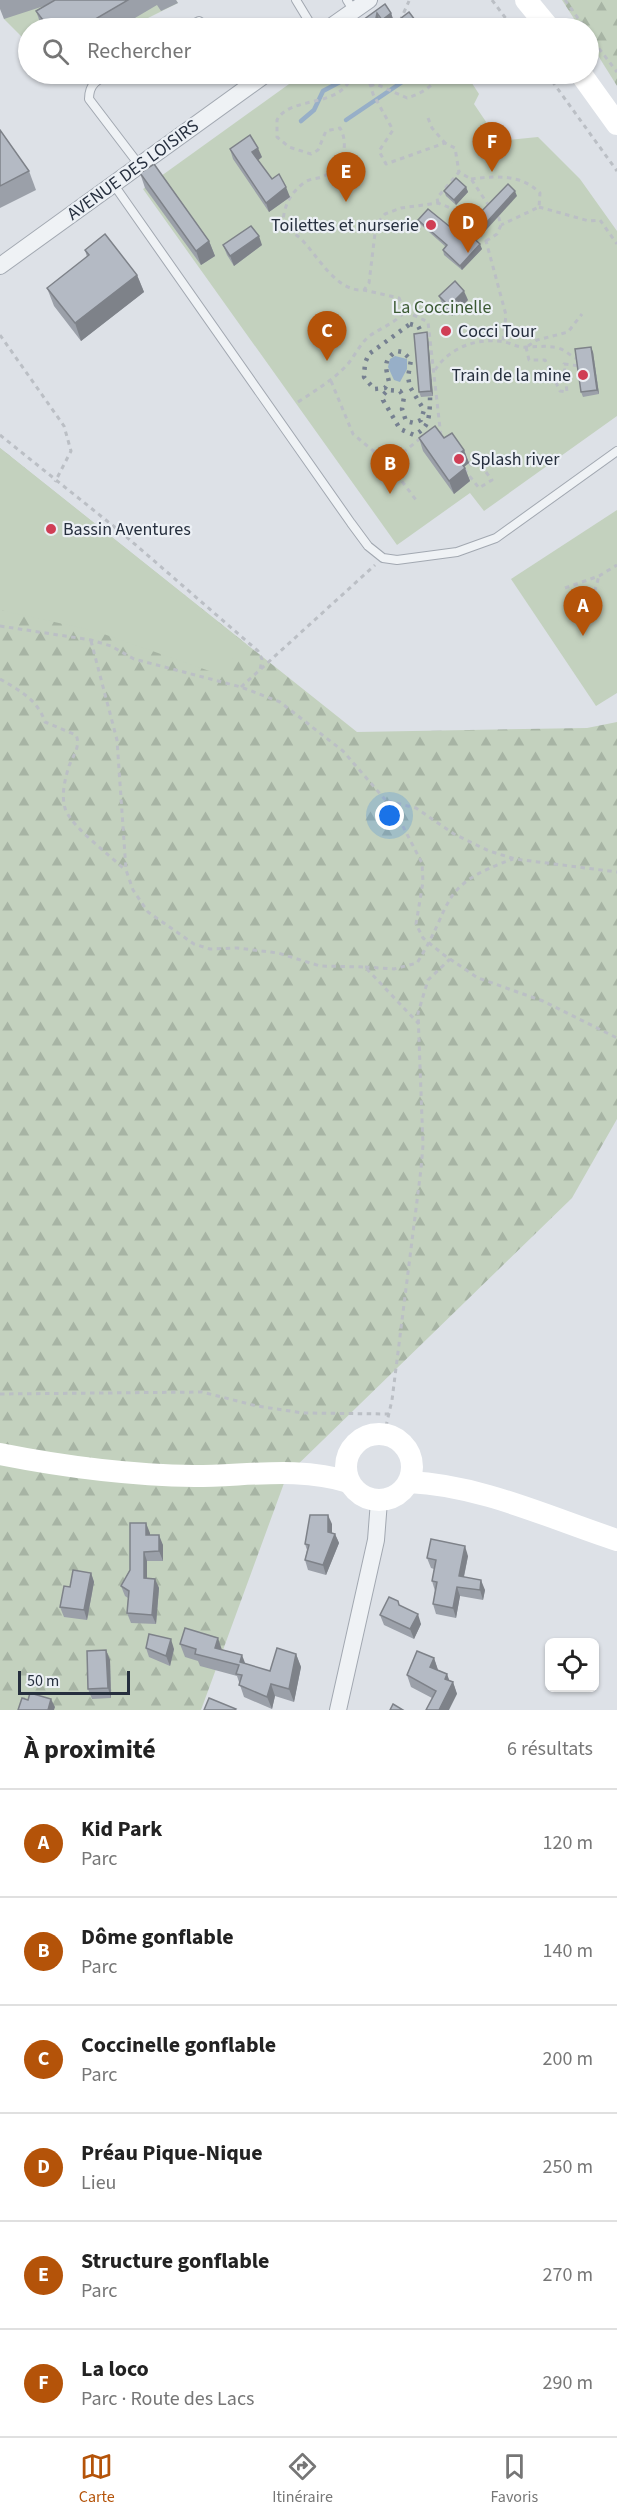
<!DOCTYPE html>
<html lang="fr">
<meta charset="utf-8">
<style>
body{margin:0;font-family:"Source Sans 3",sans-serif;background:#f2f2f2;color:#222}
.controls{position:absolute;right:18px;bottom:18px;display:grid;overflow:hidden;border-radius:9px;box-shadow:0 2px 4px #0004}
.controls button{width:54px;height:54px;display:grid;place-items:center;padding:0;border:0;border-bottom:2px solid #e0e0e0;background:#fff;color:#222;font:30px sans-serif}
.scale{position:absolute;left:18px;bottom:15px;width:112px;box-sizing:border-box;padding-left:6px;border:3px solid #262f3e;border-top:0;font-size:16px;line-height:21px;white-space:nowrap;color:#262f3e;-webkit-text-stroke:4px #ecf0f5;paint-order:stroke}
.you{position:absolute;left:390px;top:816px;width:21px;height:21px;margin:-15px;border:4px solid #fff;border-radius:50%;background:#1a73e8;box-shadow:0 0 0 9px #1a73e833}
.badge{display:grid;place-items:center;width:39px;height:39px;border-radius:50%;background:#b45309;color:#fff;font-size:20px;font-weight:700}
.pin{position:absolute;translate:-50% -50px;filter:drop-shadow(0 2px 3px #0008)}
.pin::after{content:'';position:absolute;top:32px;width:21px;height:18px;background:inherit;clip-path:polygon(0 0,100% 0,50% 100%)}
.list{margin:0;padding:0;list-style:none}
h2{display:flex;justify-content:space-between;align-items:center;height:78px;margin:0;padding:0 24px;font-size:26px}
h2 small{font-size:20px;font-weight:400;color:#767676}
.list li{display:grid;grid-template-columns:39px 1fr auto;gap:18px;align-items:center;box-sizing:border-box;height:108px;padding:0 24px;border-top:2px solid #e0e0e0}
.list b{display:block;font-size:22px;white-space:nowrap}
.list p{margin:0;font-size:20px;white-space:nowrap;color:#767676}
.list em{font-size:20px;font-style:normal;color:#767676}
.icon{flex:none;width:33px;height:33px;fill:none;stroke:currentColor;stroke-width:2;stroke-linecap:round;stroke-linejoin:round}
.map{position:relative;flex:none;width:617px;height:1710px;overflow:hidden}
.search{position:absolute;background:#fff;box-shadow:0 2px 4px #0004;left:18px;right:18px;top:18px;height:66px;display:flex;align-items:center;gap:15px;box-sizing:border-box;padding:0 21px;border-radius:33px;color:#767676;font-size:22px}
.sheet{height:726px;background:#fff}
nav{display:flex;justify-content:space-around;align-items:center;box-sizing:border-box;height:84px;border-top:2px solid #e0e0e0;background:#fff;font-size:16px;color:#767676}
nav a{display:grid;justify-items:center;gap:3px}
nav .on{color:#b45309}
.map>svg:first-child{display:block}
.forest{fill:url(#forest-firs)}
.green{fill:#c3d1be}
.water{fill:#97afc8}
.lines{fill:none;stroke-linecap:round;stroke-linejoin:round}
.stream{stroke:#97afc8;stroke-width:4.5}
.lane-casing{stroke:#a2a8b1;stroke-width:10}
.street-casing{stroke:#a2a8b1;stroke-width:18}
.path{stroke:#bbbfc5;stroke-width:3;stroke-dasharray:4.5 4.5;stroke-linecap:butt}
.lane{stroke:#eff2f5;stroke-width:8}
.street{stroke:#eff2f5;stroke-width:16}
.secondary{stroke:#fff;stroke-width:22}
.rail{stroke:#768091;stroke-width:4.5;stroke-dasharray:3 6;stroke-linecap:butt}
.wall{fill:#9ba0a9}
.shaded-wall{fill:#7e8289}
.building{fill:#b4bac4;stroke:#7e8289;stroke-width:1.5}
.poi-dot{fill:#d03e55;stroke:#ecf0f5;stroke-width:2}
.labels{text-anchor:middle;dominant-baseline:central;stroke-width:4.5;stroke-linejoin:round;paint-order:stroke}
.street-label{font-size:18px;fill:#262f3e;stroke:#ecf0f5}
.poi-label{font-size:18px;fill:#262f3e;stroke:#ecf0f5;text-anchor:start}
.park-label{font-size:18px;fill:#3b5a33;stroke:#ecf0f5}
</style>
<div class="map">
<svg width="617" height="1710" viewBox="0 0 617 1710">
<defs>
<pattern id="forest-firs" width="22" height="20" patternUnits="userSpaceOnUse" patternTransform="scale(1.5)"><rect width="22" height="20" fill="#c3d1be"/><path d="M5 1l3.5 6h-7zM16 11l3.5 6h-7z" fill="#a7b4a4"/></pattern>
</defs>
<rect width="100%" height="100%" fill="#dde1e7"/>
<g class="forest">
<path d="M562,0H617V86L589,41L588,28H580Z"/>
<path d="M0,448L357,732L587,728L617,722V1119L572,1198L287,1475L201,1710H0Z"/>
</g>
<g class="green">
<path d="M0,0H176L178,3L128,28H28V43L4,19Z"/>
<path d="M303,74H466L479,94L474,104L499,141L538,137L580,179L617,231V416L484,511L470,493L397,545L143,189Z"/>
<path d="M0,448L246,644L218,674L95,631L0,610Z"/>
<path d="M617,510V693L596,706L511,579Z"/>
</g>
<path class="water" d="M395,356L407,359V369L400,382L394,380L388,367L390,359Z"/>
<g class="lines">
<g class="stream">
<path d="M346,120L414,74"/>
<path d="M301,121L314,110L323,91L355,74"/>
</g>
<defs>
<g id="lane">
<path d="M296,0L313,28"/>
<path d="M347,0L354,11"/>
<path d="M185,28L199,21L210,28"/>
<path d="M109,74C97,80 89,84 89,99L140,166"/>
<path d="M241,74L250,85"/>
<path d="M114,185L351,523L368,546L383,558L397,560L457,552L496,538L617,451"/>
</g>
<g id="street">
<path d="M329,28L369,0"/>
<path d="M0,266L266,74"/>
<path d="M338,1710L376,1540L379,1501"/>
</g>
</defs>
<use href="#lane" class="lane-casing"/>
<use href="#street" class="street-casing"/>
<g class="path">
<path d="M492,0L513,28"/>
<path d="M565,0L585,28"/>
<path d="M400,21L409,1"/>
<path d="M394,28L398,24"/>
<path d="M588,34L617,72"/>
<path d="M352,74C343,109 290,95 277,120V137L289,147L311,154L318,150L326,131L340,128C350,145 342,168 324,176C318,179 311,178 305,182C291,192 284,205 283,222C287,230 293,232 300,238C318,255 335,292 364,290L369,283L376,225L385,214L401,208L438,203L458,211L486,241L506,315L503,341"/>
<path d="M367,74L373,94L393,130L379,151L386,164L445,143L455,148L459,172"/>
<path d="M547,74L617,171"/>
<path d="M370,86L376,84L407,98C420,94 434,87 438,74"/>
<path d="M428,118L432,128L445,143"/>
<path d="M471,179C497,176 521,174 540,193L539,207L501,225"/>
<path d="M438,203L437,198L459,172L471,179L489,206"/>
<path d="M539,207L589,221L600,220L617,244"/>
<path d="M486,241L497,234L501,225L498,215"/>
<path d="M405,311L428,322L441,437"/>
<path d="M0,335L64,426L71,451L55,482"/>
<path d="M528,346L537,340L568,332L582,314"/>
<path d="M526,347L529,360H545L560,391L567,392L564,364L580,366"/>
<path d="M435,370C449,348 477,337 504,342C511,343 518,348 526,347C538,347 546,345 558,348C566,350 571,357 578,359"/>
<path d="M331,381L353,434L389,464L416,500"/>
<path d="M298,402C316,390 333,380 347,365C354,357 359,346 367,338C379,328 395,324 405,311L399,298L364,290"/>
<path d="M0,435L122,533L258,651L262,659L260,670"/>
<path d="M389,464L422,437"/>
<path d="M464,469L479,488L492,480L477,460L471,465L466,458"/>
<path d="M565,588L599,576L617,565"/>
<path d="M592,600L599,576"/>
<path d="M0,626L91,640L111,646L134,659L241,687L280,702L343,751L395,811L422,863L423,882L416,924L423,938L444,955L478,978L543,1001L617,1038"/>
<path d="M91,641L117,740L126,870L133,890L148,912L194,944L210,949L237,948L278,953L320,966L365,967L419,1024"/>
<path d="M0,679C19,690 38,700 45,722L76,735C81,746 73,756 69,766C65,779 61,795 65,808C70,826 110,855 124,869"/>
<path d="M241,687L375,565"/>
<path d="M388,801L416,808L454,834L489,851L515,859L617,872"/>
<path d="M365,967L394,969L417,963C455,903 436,886 513,859"/>
<path d="M0,1394L202,1392L257,1406L303,1413L389,1414"/>
<path d="M384,1435L392,1400L421,1169L423,1145L418,1013L428,980L450,959"/>
</g>
<use href="#lane" class="lane"/>
<use href="#street" class="street"/>
<g class="secondary">
<path d="M526,0L549,28"/>
<path d="M581,74L617,124"/>
<circle cx="379" cy="1467" r="33"/>
<path d="M0,1454C65,1467 129,1475 195,1476C246,1476 300,1466 349,1482"/>
<path d="M409,1482C480,1485 550,1518 617,1540"/>
</g>
<path class="rail" d="M410,324L418,326C428,341 434,406 427,423C424,429 420,432 414,435L400,429L383,400V395L388,390L400,391L404,397L402,409L406,421L414,423L421,420L424,410L410,387L408,377L411,360L403,352L397,351C382,360 386,368 389,382L385,388L374,389L364,377L365,363L369,354Z"/>
</g>
<g class="wall">
<path d="M0,0H176L178,3L161,11L157,5L118,28H42L36,11L44,6L4,19L0,9Z"/>
<path d="M385,4L391,13L394,22L385,28L380,21L352,28Z"/>
<path d="M0,130L29,171L36,190L0,208Z"/>
<path d="M230,149L262,157L258,160L272,179L290,197L269,212L233,159Z"/>
<path d="M140,173L209,241L215,256L201,265L145,188Z"/>
<path d="M466,187L468,192L456,205L446,196L444,191Z"/>
<path d="M418,220L465,239L482,249L462,270L444,255L443,250L446,247L420,224Z"/>
<path d="M223,245H262L234,266L227,255Z"/>
<path d="M85,250L137,275L144,292L81,341L54,306L47,288L87,257Z"/>
<path d="M439,296L468,300L452,316L443,306Z"/>
<path d="M428,337L433,396L421,397L419,392Z"/>
<path d="M593,352L599,394L583,397L581,392Z"/>
<path d="M419,438H444L464,450L469,463L464,467L470,481L454,494L423,451Z"/>
<path d="M332,1524V1533L335,1534L339,1543L326,1575L308,1570L305,1560L307,1550L305,1544Z"/>
<path d="M150,1533V1535L163,1545V1561H147V1578L155,1579L159,1588L156,1624L131,1623L127,1613L128,1598L125,1596L121,1586Z"/>
<path d="M468,1556L464,1577L485,1590L483,1600L460,1596L456,1618L436,1614L433,1604L435,1591L432,1581L434,1569L431,1568L427,1558Z"/>
<path d="M91,1573L94,1582L87,1620L64,1617L60,1607L70,1587Z"/>
<path d="M399,1605L421,1624L414,1639L384,1625L380,1615Z"/>
<path d="M180,1644L222,1650L245,1664L270,1671L296,1654L301,1667L294,1702L275,1696L272,1709L244,1697L237,1676L200,1666L198,1661L185,1657Z"/>
<path d="M146,1648L174,1649L170,1666L149,1657Z"/>
<path d="M106,1650L110,1660L111,1698L92,1699L88,1689Z"/>
<path d="M434,1658L438,1670L447,1674L449,1681L453,1682L457,1694L432,1698L411,1687L407,1675Z"/>
</g>
<g class="shaded-wall">
<path d="M377,13L380,21L379,28H374Z"/>
<path d="M391,13L394,22L385,28L382,20Z"/>
<path d="M258,148L262,157L256,162L252,152Z"/>
<path d="M286,187L290,197L269,212L266,203Z"/>
<path d="M466,187L468,192L456,205L454,200Z"/>
<path d="M515,191L517,196L477,240L475,235Z"/>
<path d="M259,236L262,245L234,266L230,256Z"/>
<path d="M209,241L215,256L201,265L196,251Z"/>
<path d="M480,244L482,249L462,270L460,266Z"/>
<path d="M137,275L144,292L81,341L75,323Z"/>
<path d="M464,291L468,300L452,316L449,306Z"/>
<path d="M427,332L428,337L433,396L431,391Z"/>
<path d="M591,347L593,352L599,394L597,390Z"/>
<path d="M464,450L469,463L461,469L456,456Z"/>
<path d="M465,468L470,481L454,494L449,481Z"/>
<path d="M328,1515L332,1524V1542L328,1532Z"/>
<path d="M146,1523L150,1533V1545L146,1535Z"/>
<path d="M335,1534L339,1543L326,1575L323,1565Z"/>
<path d="M159,1535L163,1545V1561L159,1551Z"/>
<path d="M465,1546L468,1556L462,1585L459,1576Z"/>
<path d="M144,1552L147,1561V1588L144,1578Z"/>
<path d="M91,1573L94,1582L87,1620L84,1610Z"/>
<path d="M155,1579L159,1588L156,1624L152,1615Z"/>
<path d="M481,1580L485,1590L483,1600L480,1590Z"/>
<path d="M457,1587L460,1596L456,1618L453,1608Z"/>
<path d="M418,1614L421,1624L414,1639L410,1629Z"/>
<path d="M218,1638L222,1650L215,1648Z"/>
<path d="M171,1639L174,1649L170,1666L166,1656Z"/>
<path d="M106,1650L110,1660L111,1698L108,1688Z"/>
<path d="M296,1654L301,1667L294,1702L289,1689Z"/>
<path d="M242,1655L247,1668L240,1662Z"/>
<path d="M434,1658L438,1670L434,1679L430,1667Z"/>
<path d="M447,1674L451,1685L453,1682L457,1694L449,1710H439L445,1679Z"/>
<path d="M271,1684L275,1696L272,1709L267,1697Z"/>
<path d="M51,1699L55,1707L54,1710H48Z"/>
</g>
<g class="building">
<path d="M55,0H128L80,28H49L36,11Z"/>
<path d="M385,4L391,13L382,20L377,13L374,28H352Z"/>
<path d="M409,12L421,28H407L400,19Z"/>
<path d="M0,130L29,171L0,186Z"/>
<path d="M250,135L258,148L252,152L272,179L279,174L286,187L266,203L230,149Z"/>
<path d="M154,164L209,241L196,251L140,173Z"/>
<path d="M456,178L466,187L454,200L444,191Z"/>
<path d="M508,184L515,191L475,235L476,217Z"/>
<path d="M428,209L465,239L469,234L480,244L460,266L443,250L447,245L418,220Z"/>
<path d="M251,226L259,236L230,256L223,245Z"/>
<path d="M105,234L137,275L75,323L47,288L89,255L85,250Z"/>
<path d="M455,281L464,291L449,306L439,296Z"/>
<path d="M427,332L431,391L419,392L414,334Z"/>
<path d="M591,347L597,390L581,392L575,349Z"/>
<path d="M435,426L444,438L452,433L464,450L456,456L465,468L449,481L419,438Z"/>
<path d="M310,1515H328V1532L335,1534L323,1565L305,1560L309,1545L305,1544Z"/>
<path d="M130,1523H146V1535H159V1551L144,1552V1578L155,1579L152,1615L127,1613L129,1591L121,1586L130,1570Z"/>
<path d="M431,1539L465,1546L459,1576L481,1580L480,1590L457,1587L453,1608L433,1604L437,1582L432,1581L436,1560L427,1558Z"/>
<path d="M73,1570L91,1573L84,1610L60,1607L64,1586L70,1587Z"/>
<path d="M389,1597L398,1601L399,1605L418,1614L410,1629L380,1615Z"/>
<path d="M185,1628L218,1638L215,1648L242,1655L240,1662L270,1671L277,1648L296,1654L289,1689L271,1684L267,1697L239,1685L242,1675L236,1674L239,1665L195,1654L196,1649L180,1644Z"/>
<path d="M149,1634L171,1639L166,1656L146,1648Z"/>
<path d="M106,1650L108,1688L88,1689L87,1651Z"/>
<path d="M417,1651L434,1658L430,1667L447,1674L445,1679L453,1682L439,1710H426L436,1691L407,1675Z"/>
<path d="M30,1693L51,1699L48,1710H18L22,1698L28,1700Z"/>
<path d="M209,1698L236,1709L235,1710H204Z"/>
<path d="M393,1704L403,1710H390Z"/>
</g>
<g class="poi-dot">
<circle cx="431" cy="225" r="6"/>
<circle cx="446" cy="331" r="6"/>
<circle cx="583" cy="375" r="6"/>
<circle cx="459" cy="459" r="6"/>
<circle cx="51" cy="529" r="6"/>
</g>
<g class="labels">
<g class="street-label">
<text transform="translate(133 170) rotate(-36)">AVENUE DES LOISIRS</text>
</g>
<g class="poi-label">
<text x="419" y="225" text-anchor="end">Toilettes et nurserie</text>
<text x="458" y="331">Cocci Tour</text>
<text x="571" y="375" text-anchor="end">Train de la mine</text>
<text x="471" y="459">Splash river</text>
<text x="63" y="529">Bassin Aventures</text>
</g>
<g class="park-label">
<text x="442" y="307">La Coccinelle</text>
</g>
</g>
</svg>
<div class="controls">
<button><svg class="icon" aria-label="locate" viewBox="0 0 24 24"><circle cx="12" cy="12" r="6"/><path d="M12 2v4M12 18v4M2 12h4M18 12h4"/></svg></button>
</div>
<div class="scale">50 m</div>
<div class="you"></div>
<div class="pin badge" style="left:583px;top:636px">A</div>
<div class="pin badge" style="left:390px;top:494px">B</div>
<div class="pin badge" style="left:327px;top:361px">C</div>
<div class="pin badge" style="left:468px;top:253px">D</div>
<div class="pin badge" style="left:346px;top:202px">E</div>
<div class="pin badge" style="left:492px;top:172px">F</div>
<div class="search"><svg class="icon" aria-label="search" viewBox="0 0 24 24"><circle cx="10" cy="10" r="6"/><path d="M15 15l6 6"/></svg>Rechercher</div>
</div>
<section class="sheet">
<h2>À proximité<small>6 résultats</small></h2>
<ul class="list">
<li><span class="badge">A</span><div><b>Kid Park</b><p>Parc</p></div><em>120 m</em></li>
<li><span class="badge">B</span><div><b>Dôme gonflable</b><p>Parc</p></div><em>140 m</em></li>
<li><span class="badge">C</span><div><b>Coccinelle gonflable</b><p>Parc</p></div><em>200 m</em></li>
<li><span class="badge">D</span><div><b>Préau Pique-Nique</b><p>Lieu</p></div><em>250 m</em></li>
<li><span class="badge">E</span><div><b>Structure gonflable</b><p>Parc</p></div><em>270 m</em></li>
<li><span class="badge">F</span><div><b>La loco</b><p>Parc · Route des Lacs</p></div><em>290 m</em></li>
</ul>
</section>
<nav>
<a class="on"><svg class="icon" aria-label="map" viewBox="0 0 24 24"><path d="M3 6l6-2 6 2 6-2v14l-6 2-6-2-6 2zM9 4v14M15 6v14"/></svg>Carte</a>
<a><svg class="icon" aria-label="directions" viewBox="0 0 24 24"><path d="M12 3l9 9-9 9-9-9zM9 14v-3h6M13 9l2 2-2 2"/></svg>Itinéraire</a>
<a><svg class="icon" aria-label="saved" viewBox="0 0 24 24"><path d="M7 4h10v16l-5-4-5 4z"/></svg>Favoris</a>
</nav>
